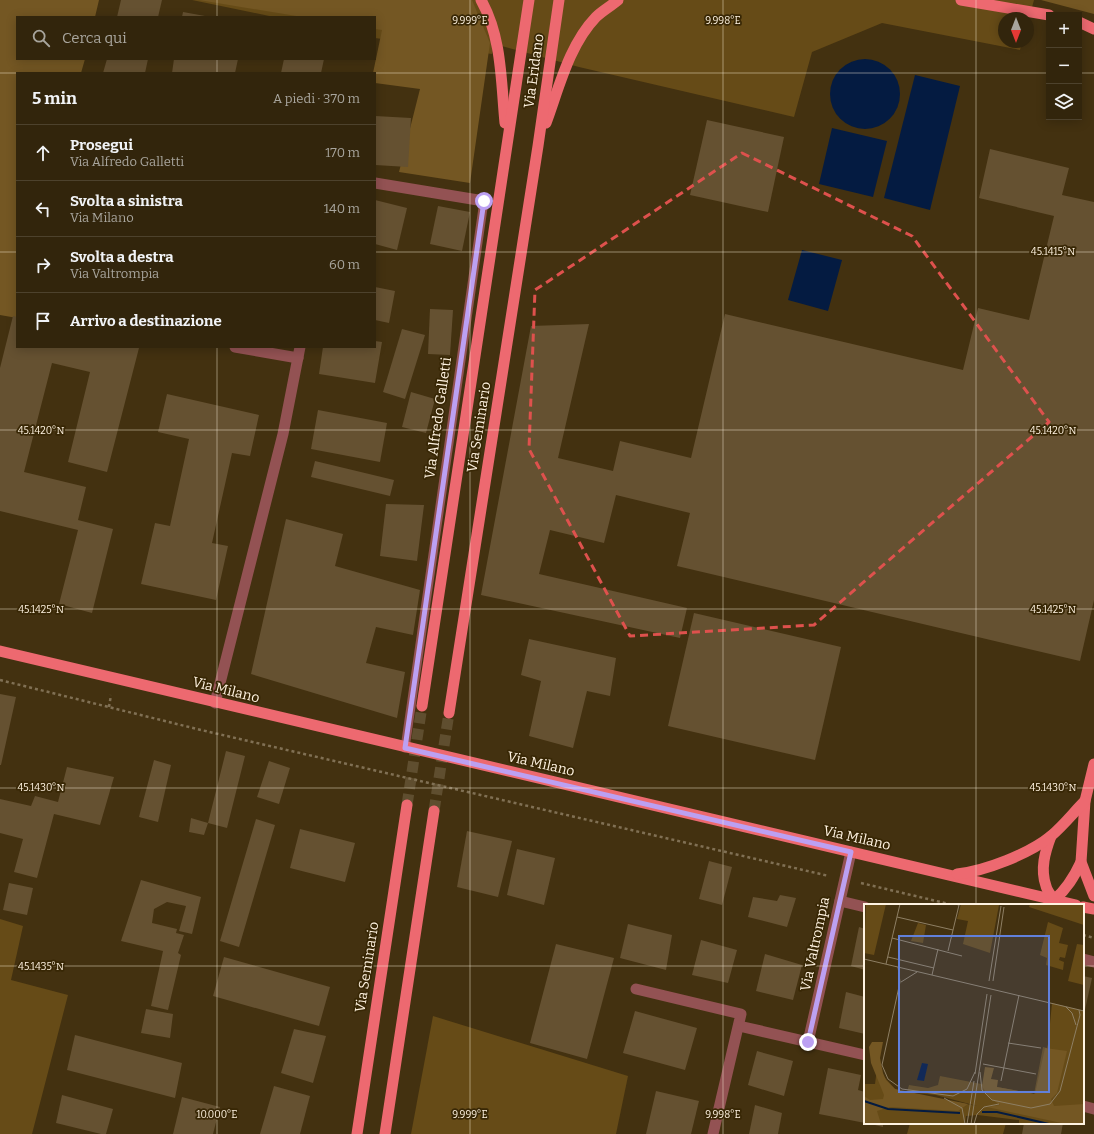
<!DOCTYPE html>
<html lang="it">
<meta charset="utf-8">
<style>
body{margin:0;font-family:Bitter,serif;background:#3d311a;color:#f1f3f6}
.controls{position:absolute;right:12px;top:12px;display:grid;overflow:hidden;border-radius:0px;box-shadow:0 2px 10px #0003}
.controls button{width:36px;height:36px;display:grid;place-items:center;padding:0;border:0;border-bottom:1px solid #4d422d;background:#32250c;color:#f1f3f6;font:20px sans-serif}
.compass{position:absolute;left:998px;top:12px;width:36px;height:36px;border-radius:50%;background:#32250c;box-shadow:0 2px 10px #0003;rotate:180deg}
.stop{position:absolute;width:12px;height:12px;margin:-9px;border:3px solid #bca0f2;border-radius:50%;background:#fff}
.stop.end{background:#bca0f2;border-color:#fff;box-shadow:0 1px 4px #0008}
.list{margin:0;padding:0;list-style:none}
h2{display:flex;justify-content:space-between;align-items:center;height:52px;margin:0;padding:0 16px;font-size:17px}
h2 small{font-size:13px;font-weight:400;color:#a8a59d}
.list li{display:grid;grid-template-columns:26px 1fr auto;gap:12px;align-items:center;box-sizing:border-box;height:56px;padding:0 16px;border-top:1px solid #4d422d}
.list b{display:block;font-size:15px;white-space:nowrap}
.list p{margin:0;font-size:13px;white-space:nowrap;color:#a8a59d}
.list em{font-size:13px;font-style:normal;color:#a8a59d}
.icon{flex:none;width:22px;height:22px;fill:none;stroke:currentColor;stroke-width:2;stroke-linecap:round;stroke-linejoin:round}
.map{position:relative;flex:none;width:1094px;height:1134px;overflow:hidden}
.search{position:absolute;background:#32250c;box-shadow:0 2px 10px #0003;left:16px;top:16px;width:360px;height:44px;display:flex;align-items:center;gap:10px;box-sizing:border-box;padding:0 14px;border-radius:0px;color:#a8a59d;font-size:15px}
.panel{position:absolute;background:#32250c;box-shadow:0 2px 10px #0003;left:16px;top:72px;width:360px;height:276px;border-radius:0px}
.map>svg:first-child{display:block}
.green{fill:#664b17}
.forest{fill:#745723}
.water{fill:#041b41}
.building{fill:#655131}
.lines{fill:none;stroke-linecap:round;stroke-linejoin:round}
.primary-tunnel{stroke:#5f4e2f;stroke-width:11;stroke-dasharray:11 5.5;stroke-linecap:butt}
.path{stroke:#807054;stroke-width:2.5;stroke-dasharray:3 3;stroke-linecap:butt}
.service{stroke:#935253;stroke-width:9}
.minor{stroke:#935253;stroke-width:11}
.primary{stroke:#ed6970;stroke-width:11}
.route{stroke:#bca0f2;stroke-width:5}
.marked{fill:none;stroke:#de514d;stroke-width:3;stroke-dasharray:8 5;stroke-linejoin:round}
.ticks{fill:none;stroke:#fff3e1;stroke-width:1;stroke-opacity:0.45}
.labels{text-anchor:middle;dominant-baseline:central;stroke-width:3.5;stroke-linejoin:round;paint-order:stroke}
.street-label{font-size:14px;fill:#fff3e1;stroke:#382705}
.inset-river{fill:none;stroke:#041b41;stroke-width:2}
.inset-road{fill:none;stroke:#8e7f64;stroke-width:1}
.view{fill:#6180db;fill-opacity:0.15;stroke:#6180db;stroke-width:2}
.inset-edge{fill:none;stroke:#fff3e1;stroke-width:2}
.ticks-label{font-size:10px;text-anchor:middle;fill:#fff3e1;stroke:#382705;stroke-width:3.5;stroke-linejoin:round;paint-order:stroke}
</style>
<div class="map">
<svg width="1094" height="1134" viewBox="0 0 1094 1134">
<rect width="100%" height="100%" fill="#433110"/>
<g class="green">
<path d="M192,0H1034L1028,22V18H1004V42H1022L1020,50L882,23L812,52L794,117L579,67L494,44L492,54L375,38V17H274Z"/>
<path d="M0,919L23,926L11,980L68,995L32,1134H0Z"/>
<path d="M433,1016L628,1076L616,1134H411Z"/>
<path d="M910,1123H1006L1003,1134H907Z"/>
</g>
<g class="forest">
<path d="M0,0H99L95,17H17V59H85L81,73H17V318L0,315Z"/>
<path d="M199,0H472L490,43L470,183L399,172L420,89L375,83V73H373L382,30L375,29V17H302Z"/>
<path d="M1041,0H1094V14Z"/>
</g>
<g class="water">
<circle cx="865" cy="94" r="35"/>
<path d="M915,75L960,86L930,210L884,198Z"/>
<path d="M832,128L887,141L873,197L819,184Z"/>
<path d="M802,250L842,260L828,311L788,300Z"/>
</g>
<g class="building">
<path d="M121,0H162L158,17H117Z"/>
<path d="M183,12L205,16V17H182Z"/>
<path d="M107,59H148L145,73H103Z"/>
<path d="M174,59H238L235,73H172Z"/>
<path d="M284,59H324L321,73H281Z"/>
<path d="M375,116L411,118L408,167L375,165Z"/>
<path d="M707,120L784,137L768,212L690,195Z"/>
<path d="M990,149L1069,168L1062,195L1094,202V600L1080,661L677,566L690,513L616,495L604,543L550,530L539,574L687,608L680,638L481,595L531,326L589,324L558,458L613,471L620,441L691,458L725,314L963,370L978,308L1029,320L1054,216L979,198Z"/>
<path d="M375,200L407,208L397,250L375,244Z"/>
<path d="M438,206L470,212L462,251L430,244Z"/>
<path d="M375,287L395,291L389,323L375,320Z"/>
<path d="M430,309L453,310L450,355L428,354Z"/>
<path d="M13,316L17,317V347L139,348L107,472L68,462L90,372L52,363L24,472L86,487L78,520L113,529L92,613L59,604L78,530L0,511V368Z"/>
<path d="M402,329L425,335L405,399L383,392Z"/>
<path d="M375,341L382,342L375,383L319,374L323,347H375Z"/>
<path d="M411,392L435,399L426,433L402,427Z"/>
<path d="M167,394L259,415L250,456L232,453L212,543L228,546L216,600L141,584L155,523L170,526L189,439L158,432Z"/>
<path d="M318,410L387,423L380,462L311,449Z"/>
<path d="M315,461L394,480L390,496L311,477Z"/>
<path d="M386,504L424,505L417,561L380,556Z"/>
<path d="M286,519L343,534L335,566L420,590L413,635L376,627L366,663L405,672L397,718L251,674Z"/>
<path d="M694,613L841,647L815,760L668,726Z"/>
<path d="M529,639L616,658L610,696L587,691L573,748L529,736L541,681L521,675Z"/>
<path d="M0,694L16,697L1,765H0Z"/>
<path d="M226,751L245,756L227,828L208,823Z"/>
<path d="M154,760L171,765L158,822L139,817Z"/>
<path d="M269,761L290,768L279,804L257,797Z"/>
<path d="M67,767L114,777L100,825L54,814L37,878L14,872L23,839L0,833V799L31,806L35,796L58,802Z"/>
<path d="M191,818L208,823L204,835L189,832Z"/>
<path d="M256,819L275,825L239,947L220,941Z"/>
<path d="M300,829L355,843L345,882L290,868Z"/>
<path d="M467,831L512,841L498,897L457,887Z"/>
<path d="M517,849L555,858L544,905L507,895Z"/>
<path d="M709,861L732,867L722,905L699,899Z"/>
<path d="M141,880L201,897L192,934L179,931L186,906L167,902L154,909L152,923L177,929L176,933L184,935L178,953L181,955L168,1010L151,1006L163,951L121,941Z"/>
<path d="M9,883L33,888L27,915L3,910Z"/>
<path d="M780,895L796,898L787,927L748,917L753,897L777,901Z"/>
<path d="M628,924L672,935L666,970L620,958Z"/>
<path d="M859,927L865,929V970L851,966Z"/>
<path d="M701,940L737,950L728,983L692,975Z"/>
<path d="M556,944L614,958L587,1059L530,1043Z"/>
<path d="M765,954L802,965L793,1000L756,991Z"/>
<path d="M224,957L330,987L319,1026L213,996Z"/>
<path d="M1083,976L1092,978L1084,1014H1083Z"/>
<path d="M846,992L865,997V1034L839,1028Z"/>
<path d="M146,1009L173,1014L170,1038L141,1033Z"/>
<path d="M635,1011L697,1028L685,1070L623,1053Z"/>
<path d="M294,1029L326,1036L313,1083L281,1073Z"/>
<path d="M75,1035L182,1063L175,1098L67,1070Z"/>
<path d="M757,1051L793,1061L784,1096L748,1085Z"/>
<path d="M828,1068L861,1075L858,1090L865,1092V1123L819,1114Z"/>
<path d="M274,1086L310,1096L300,1134H260Z"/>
<path d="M656,1091L699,1101L691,1134H646Z"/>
<path d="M62,1095L113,1109L106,1134H101L56,1123Z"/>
<path d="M182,1097L220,1107L213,1134H173Z"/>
<path d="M755,1105L782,1113L778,1134H749Z"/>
<path d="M867,1123H883V1127Z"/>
<path d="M1024,1123H1063L1061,1134H1022Z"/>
</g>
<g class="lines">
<g class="primary-tunnel">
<path d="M407,805L422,706"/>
<path d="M434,811L449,713"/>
</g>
<g class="path">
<path d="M0,680L201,730L829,876"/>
<path d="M109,707L111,695"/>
<path d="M861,883L953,905"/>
<path d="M1083,935L1094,938"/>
</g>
<path class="service" d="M405,748L484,201"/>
<g class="minor">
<path d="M375,183L484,201"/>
<path d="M235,347L298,358"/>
<path d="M215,703L283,434L300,347"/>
<path d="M840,901L865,907"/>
<path d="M1083,959L1094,962"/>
<path d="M636,989L741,1014L713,1134"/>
<path d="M739,1026L865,1055"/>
<path d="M808,1042L851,852"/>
<path d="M1083,1106L1094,1109"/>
</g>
<g class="primary">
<path d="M481,0C502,37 501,82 505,123"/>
<path d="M961,0L1049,15"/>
<path d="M1079,22L1094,29"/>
<path d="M546,123C559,88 569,45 596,17C602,11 611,6 618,0"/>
<path d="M0,651L1076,905"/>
<path d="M422,706L529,0"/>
<path d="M449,713L538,146L559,0"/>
<path d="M1094,764L1085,801L1081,862L1094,896"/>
<path d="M1051,836C1045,852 1040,869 1046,886C1047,891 1051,895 1054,900"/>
<path d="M957,874C985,871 1029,854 1051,836C1063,826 1074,812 1085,801"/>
<path d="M1054,900C1067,889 1074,877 1081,862"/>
<path d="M1083,907L1094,909"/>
<path d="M357,1134L407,805"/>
<path d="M385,1134L434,811"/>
</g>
</g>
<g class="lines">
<path class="route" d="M484,201L405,748L851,852L808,1042"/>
</g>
<path class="marked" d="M742,153L912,236L1049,422L814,625L630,636L529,449L535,290Z"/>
<path class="ticks" d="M217,0V17M470,0V1134M723,0V1134M976,0V905M217,59V73M0,73H1049M1079,73H1094M0,252H17M375,252H1094M217,347V1134M0,430H1094M0,609H1094M0,788H1094M0,966H865M1083,966H1094M976,1123V1134"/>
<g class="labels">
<g class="street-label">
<text transform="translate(534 71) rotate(-82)">Via Eridano</text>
<text transform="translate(438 418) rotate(-82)">Via Alfredo Galletti</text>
<text transform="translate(479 427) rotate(-81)">Via Seminario</text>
<text transform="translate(226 690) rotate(14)">Via Milano</text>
<text transform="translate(541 764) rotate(13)">Via Milano</text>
<text transform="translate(857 838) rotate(13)">Via Milano</text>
<text transform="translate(815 944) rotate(-78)">Via Valtrompia</text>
<text transform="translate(367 967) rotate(-81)">Via Seminario</text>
</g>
</g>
<g transform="translate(864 904)">
<rect width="220" height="220" fill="#433110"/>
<path d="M2,0H22L10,51L0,49ZM97,0L135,1L126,49L99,40L104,17L93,15ZM166,0H220V21L165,3ZM184,18L199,24L195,39L204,41L201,54L196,53L195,56L200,58L199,66L182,61L183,54L176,51ZM54,19L62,21L59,39L47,37ZM213,40L220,41V81L204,77ZM188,99L220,107V220H155V216L114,211L102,212L101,220H0V180H11L13,165L31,185L39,188L113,202L72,191L43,188L45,181L64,184L74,181L76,172L170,190L179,143L183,144L184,140Z" fill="#664b17"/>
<path d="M8,138H19L16,154L19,169L22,176L31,185L104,200L94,207L26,203L13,207L17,220H0V192L6,196L19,195L20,191L7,159L5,143ZM181,144L203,147L193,189L187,195L190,202L220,200V220H202L123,203L136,201L124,193L118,182L121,163L130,164L127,175L134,176L133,183L171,190Z" fill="#745723"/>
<path d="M58,159L64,160L60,177L53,176Z" fill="#041b41"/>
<path class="inset-river" d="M0,197L24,205L96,209M118,208H133L185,220"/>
<path class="inset-road" d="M33,13L89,26M28,34L98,52M84,47L95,1L90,0M24,53L70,64M0,55L220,107M22,60L36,0M34,63L36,78L18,161L24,175L38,185L89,192L103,185L111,168M68,71L74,45M125,77L137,2M129,77L140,3M37,78L53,68M202,103L208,109L212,121M144,139L177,144M119,160L172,170M116,168L118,186L128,196L167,204L186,200L196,187L216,111L215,106M111,170L123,90M137,177L155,91M80,194L98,204L101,220M103,220L110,177M107,220L127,91M110,220L113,210L120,203L135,200"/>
<path class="view" d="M35,32H185V188H35Z"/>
<rect width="220" height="220" class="inset-edge"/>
</g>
<g class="ticks-label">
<text x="470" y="24">9.999°E</text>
<text x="723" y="24">9.998°E</text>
<text x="1053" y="255">45.1415°N</text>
<text x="1053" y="434">45.1420°N</text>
<text x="41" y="434">45.1420°N</text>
<text x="1053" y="613">45.1425°N</text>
<text x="41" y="613">45.1425°N</text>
<text x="1053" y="791">45.1430°N</text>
<text x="41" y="791">45.1430°N</text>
<text x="41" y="970">45.1435°N</text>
<text x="217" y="1118">10.000°E</text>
<text x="470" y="1118">9.999°E</text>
<text x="723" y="1118">9.998°E</text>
</g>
</svg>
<div class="controls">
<button>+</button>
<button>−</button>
<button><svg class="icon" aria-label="layers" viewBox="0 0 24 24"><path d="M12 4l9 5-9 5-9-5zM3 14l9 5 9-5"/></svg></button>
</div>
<svg class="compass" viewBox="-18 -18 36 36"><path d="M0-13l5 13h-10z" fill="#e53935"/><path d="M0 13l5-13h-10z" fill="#a8a59d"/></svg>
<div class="stop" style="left:484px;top:201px"></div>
<div class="stop end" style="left:808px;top:1042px"></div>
<div class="search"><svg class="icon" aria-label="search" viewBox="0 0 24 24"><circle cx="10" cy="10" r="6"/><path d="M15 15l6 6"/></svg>Cerca qui</div>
<section class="panel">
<h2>5 min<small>A piedi · 370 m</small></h2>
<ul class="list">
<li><svg class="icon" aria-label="ahead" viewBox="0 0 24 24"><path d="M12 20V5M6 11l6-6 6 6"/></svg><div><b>Prosegui</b><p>Via Alfredo Galletti</p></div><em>170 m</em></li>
<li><svg class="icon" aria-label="left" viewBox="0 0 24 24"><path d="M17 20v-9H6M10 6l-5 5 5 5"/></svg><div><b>Svolta a sinistra</b><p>Via Milano</p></div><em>140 m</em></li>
<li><svg class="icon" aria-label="right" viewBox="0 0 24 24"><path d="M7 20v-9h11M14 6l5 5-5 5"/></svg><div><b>Svolta a destra</b><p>Via Valtrompia</p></div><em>60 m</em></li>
<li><svg class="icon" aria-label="arrive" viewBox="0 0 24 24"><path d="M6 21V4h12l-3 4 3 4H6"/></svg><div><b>Arrivo a destinazione</b></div></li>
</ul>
</section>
</div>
